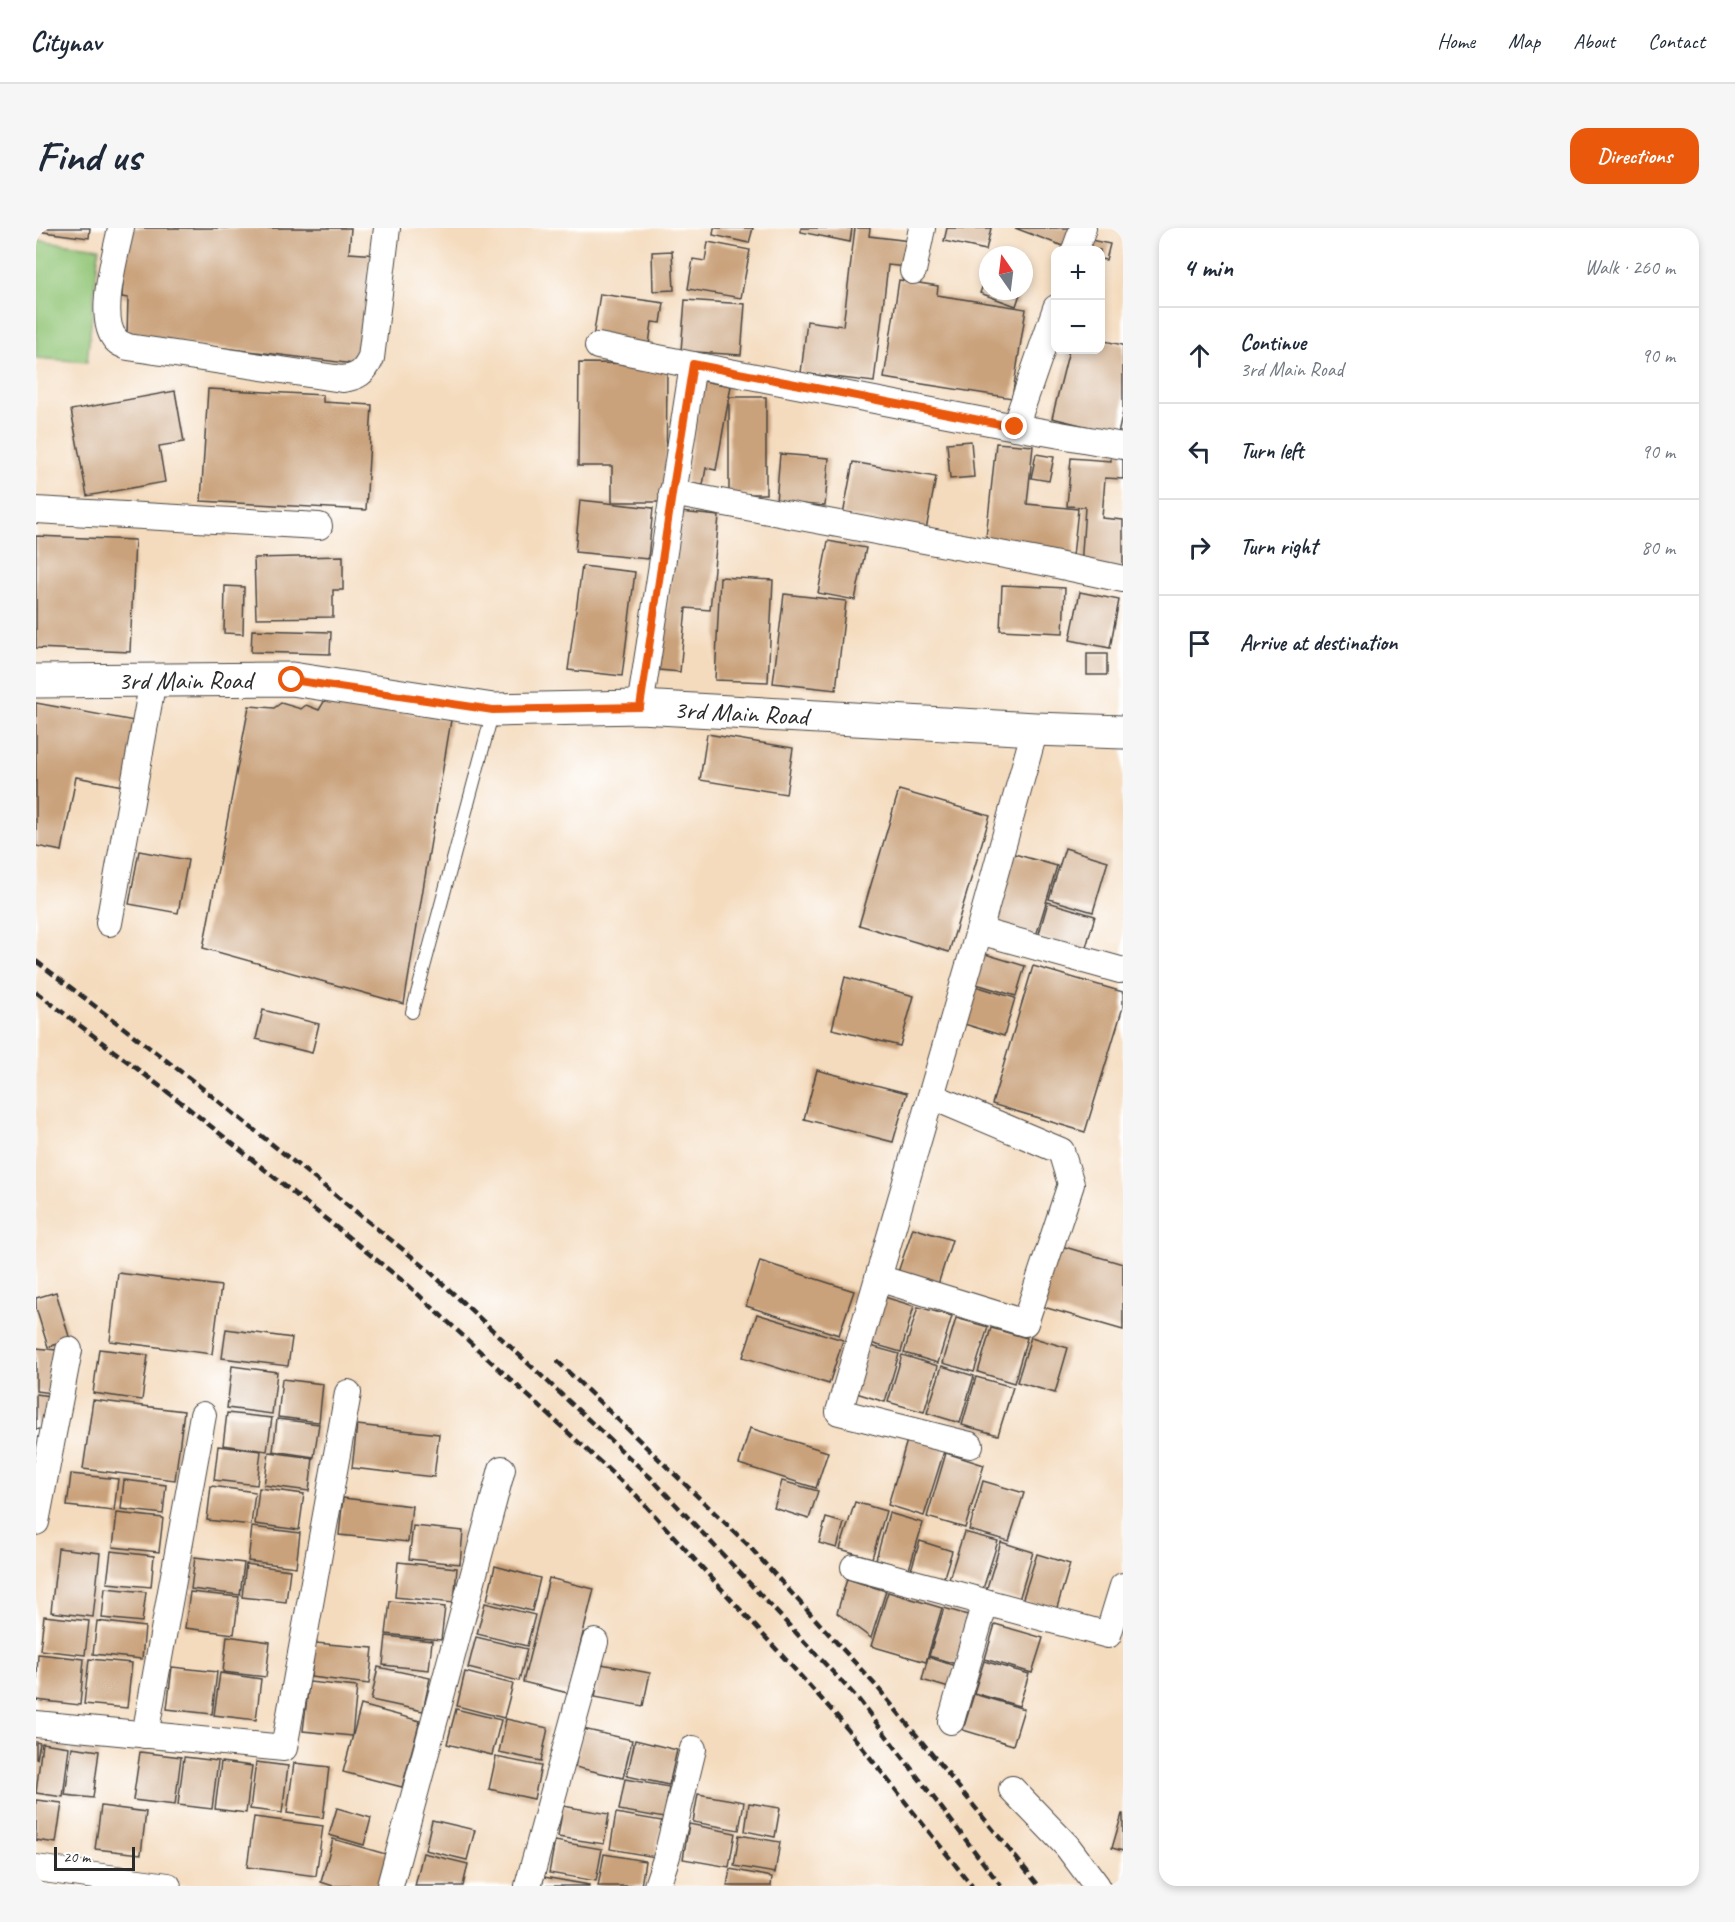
<!DOCTYPE html>
<meta charset="utf-8">
<style>
body{margin:0;font-family:Caveat,sans-serif;background:#f6f6f7;color:#1f2937}
.controls{position:absolute;right:18px;top:18px;display:grid;overflow:hidden;border-radius:12px;box-shadow:0 3px 9px #0003}
.controls button{width:54px;height:54px;display:grid;place-items:center;padding:0;border:0;border-bottom:2px solid #e0e1e3;background:#fff;color:#1f2937;font:30px sans-serif}
.compass{position:absolute;left:943px;top:18px;width:54px;height:54px;border-radius:50%;background:#fff;box-shadow:0 3px 9px #0003;rotate:346deg}
.scale{position:absolute;left:18px;bottom:15px;width:81px;box-sizing:border-box;padding-left:6px;border:3px solid #2b2b2b;border-top:0;font-size:16px;line-height:21px;white-space:nowrap;color:#2b2b2b;-webkit-text-stroke:4px #fff;paint-order:stroke}
.stop{position:absolute;width:18px;height:18px;margin:-14px;border:4px solid #ea580c;border-radius:50%;background:#fff}
.stop.end{background:#ea580c;border-color:#fff;box-shadow:0 2px 6px #0008}
.list{margin:0;padding:0;list-style:none}
h2{display:flex;justify-content:space-between;align-items:center;height:78px;margin:0;padding:0 24px;font-size:26px}
h2 small{font-size:20px;font-weight:400;color:#747a83}
.list li{display:grid;grid-template-columns:39px 1fr auto;gap:18px;align-items:center;box-sizing:border-box;height:96px;padding:0 24px;border-top:2px solid #e0e1e3}
.list b{display:block;font-size:22px;white-space:nowrap}
.list p{margin:0;font-size:20px;white-space:nowrap;color:#747a83}
.list em{font-size:20px;font-style:normal;color:#747a83}
.icon{flex:none;width:33px;height:33px;fill:none;stroke:currentColor;stroke-width:2;stroke-linecap:round;stroke-linejoin:round}
.map{position:relative;flex:none;width:1087px;height:1658px;overflow:hidden;border-radius:18px}
header{display:flex;align-items:center;gap:36px;box-sizing:border-box;height:84px;padding:0 30px;background:#fff;border-bottom:2px solid #e0e1e3}
header strong{font-size:28px}
nav{display:flex;gap:33px;margin-inline-start:auto;font-size:21px}
.intro{display:flex;align-items:center;justify-content:space-between;box-sizing:border-box;height:144px;padding:0 36px}
h1{margin:0;font-size:42px}
.button{padding:15px 27px;border-radius:18px;background:#ea580c;color:#fff;font-size:21px;font-weight:700}
main{display:flex;gap:36px;padding:0 36px}
aside{flex:1;background:#fff;border-radius:18px;box-shadow:0 3px 9px #0003}
.map>svg:first-child{display:block}
.green{fill:#91c576;stroke:#5e7850;stroke-width:1.5}
.building{fill:#c9a17a}
.lines{fill:none;stroke-linecap:round;stroke-linejoin:round}
.lane-casing{stroke:#494541;stroke-width:14}
.street-casing{stroke:#494541;stroke-width:28}
.secondary-casing{stroke:#494541;stroke-width:35}
.lane{stroke:#fff;stroke-width:12}
.street{stroke:#fff;stroke-width:26}
.secondary{stroke:#fff;stroke-width:33}
.rail{stroke:#2b2b2b;stroke-width:4.5;stroke-dasharray:9 4.5;stroke-linecap:butt}
.route{stroke:#ea580c;stroke-width:8}
.labels{text-anchor:middle;dominant-baseline:central;stroke-width:5;stroke-linejoin:round;paint-order:stroke}
.street-label{font-size:26px;fill:#2b2b2b;stroke:#fff}
</style>
<header>
<strong>Citynav</strong>
<nav><a>Home</a><a>Map</a><a>About</a><a>Contact</a></nav>
</header>
<div class="intro"><h1>Find us</h1><a class="button">Directions</a></div>
<main>
<div class="map">
<svg width="1087" height="1658" viewBox="0 0 1087 1658">
<rect width="100%" height="100%" fill="#fff"/>
<filter id="ink" filterUnits="userSpaceOnUse"><feTurbulence type="fractalNoise" baseFrequency=".0167" numOctaves="2"/><feDisplacementMap in="SourceGraphic" scale="12" xChannelSelector="R" yChannelSelector="G"/><feConvolveMatrix kernelMatrix="1 2 1 2 8 2 1 2 1" color-interpolation-filters="sRGB"/></filter>
<filter id="wash" filterUnits="userSpaceOnUse"><feTurbulence type="fractalNoise" baseFrequency=".008" numOctaves="4" result="noise"/><feDisplacementMap in="SourceGraphic" scale="24" xChannelSelector="R" yChannelSelector="G"/><feGaussianBlur stdDeviation="1.35" result="paint"/><feColorMatrix in="noise" values="0 0 0 0 0 0 0 0 0 0 0 0 0 0 0 0 0 1.4 0 .05"/><feComposite in="paint" operator="in"/></filter>
<g filter="url(#wash)">
<rect width="100%" height="100%" fill="#f4dbbe"/>
<path class="green" d="M0,12L63,20L51,134L0,130Z"/>
<g id="blocks">
<g class="building">
<path d="M0,0H54L53,10L0,3Z"/>
<path d="M91,0H315L313,25L342,27L326,137L91,108L92,70L86,69Z"/>
<path d="M678,0H717L713,15L677,7Z"/>
<path d="M765,0H816L814,14L765,4Z"/>
<path d="M819,0H834L833,8L874,13L871,39L852,37L838,154L765,145L771,93L807,98Z"/>
<path d="M911,0H955L950,22L908,13Z"/>
<path d="M979,0H1040L1032,20Z"/>
<path d="M1050,11L1074,16L1070,32L1064,31V22H1047Z"/>
<path d="M672,14L714,22L705,70L652,61L657,31L669,33Z"/>
<path d="M636,23L638,62L617,63L616,24Z"/>
<path d="M952,44V63H985L980,78L944,65Z"/>
<path d="M863,52L902,58L901,67L990,81L976,170L848,150Z"/>
<path d="M564,66L628,75L625,95L616,94L612,124L556,116Z"/>
<path d="M649,72L709,76L705,127L645,123Z"/>
<path d="M1064,112L1087,117V184L1082,206L1016,190L1033,122H1064Z"/>
<path d="M543,135L631,136L630,274H576V238H542Z"/>
<path d="M667,153L695,158L680,242L670,240L667,257L650,255Z"/>
<path d="M172,161L287,167V174L336,177L330,282L165,273Z"/>
<path d="M139,163L148,214L123,218L129,254L51,268L35,182Z"/>
<rect x="693" y="169" width="37" height="97"/>
<path d="M935,213L938,249L914,251L911,215Z"/>
<path d="M960,215L997,218L991,276L1042,281L1037,328L949,319Z"/>
<path d="M1074,222L1087,224V251L1069,250L1066,290L1087,292V341L1045,339L1049,279L1031,278L1035,230L1075,233Z"/>
<path d="M744,226L793,230L789,278L740,274Z"/>
<path d="M1000,226L1018,229L1013,253L995,250Z"/>
<path d="M817,234L900,249L890,302L807,287Z"/>
<path d="M544,272L617,280L612,331L539,324Z"/>
<path d="M644,284L683,288L674,382L650,380L644,444L623,442Z"/>
<path d="M0,308L99,312L94,424L0,420Z"/>
<path d="M792,313L830,320L819,372L782,365Z"/>
<path d="M307,328V362H297V389L220,390L218,330Z"/>
<path d="M546,338L599,344L586,448L532,442Z"/>
<path d="M684,349L737,352L732,454L679,452Z"/>
<path d="M966,357L1029,360L1027,405L964,402Z"/>
<path d="M189,358L208,359L207,406L188,405Z"/>
<path d="M1044,364L1083,372L1074,420L1034,412Z"/>
<path d="M748,366L810,373L800,462L737,455Z"/>
<path d="M216,402L295,404L294,426L215,424Z"/>
<rect x="1051" y="426" width="20" height="21"/>
<path d="M289,472L415,492L368,776L167,720L213,478L238,480L245,475L265,481L270,477L283,482Z"/>
<path d="M0,475L104,494L92,559L40,549L26,623L0,618Z"/>
<path d="M671,506L757,520L750,566L664,552Z"/>
<path d="M863,562L954,588L913,724L823,697Z"/>
<path d="M1029,620L1072,633L1057,684L1013,671Z"/>
<path d="M103,623L152,632L142,685L93,676Z"/>
<path d="M975,625L1021,638L1000,708L954,694Z"/>
<path d="M1012,674L1059,688L1049,723L1002,709Z"/>
<path d="M946,725L989,738L980,768L937,755Z"/>
<path d="M997,738L1087,764V779L1049,904L956,876Z"/>
<path d="M809,749L878,768L864,818L796,801Z"/>
<path d="M936,757L979,770L968,808L925,795Z"/>
<path d="M227,782L283,796L276,825L220,811Z"/>
<path d="M781,842L871,865L857,914L768,891Z"/>
<path d="M877,1000L916,1012L900,1063L860,1050Z"/>
<path d="M1022,1017L1087,1036V1102L1004,1078Z"/>
<path d="M724,1033L818,1063L803,1107L710,1078Z"/>
<path d="M82,1045L185,1058L176,1126L74,1113Z"/>
<path d="M20,1064L34,1112L12,1119L0,1080V1070Z"/>
<path d="M845,1068L878,1078L865,1124L831,1114Z"/>
<path d="M882,1079L916,1088L902,1135L868,1125Z"/>
<path d="M721,1086L807,1112L793,1156L707,1129Z"/>
<path d="M920,1090L952,1099L938,1144L907,1135Z"/>
<path d="M955,1100L991,1110L978,1155L942,1144Z"/>
<path d="M190,1101L256,1110L252,1138L186,1130Z"/>
<path d="M995,1109L1032,1120L1019,1165L981,1154Z"/>
<path d="M831,1117L863,1126L849,1174L817,1164Z"/>
<path d="M0,1120L20,1122L15,1165L0,1163Z"/>
<path d="M63,1121L112,1127L106,1172L57,1165Z"/>
<path d="M866,1127L902,1138L888,1184L852,1174Z"/>
<path d="M196,1138L241,1144L236,1186L191,1180Z"/>
<path d="M906,1138L938,1148L924,1195L891,1185Z"/>
<path d="M940,1149L977,1159L962,1207L926,1197Z"/>
<path d="M246,1151L287,1156L283,1194L242,1189Z"/>
<path d="M0,1166L14,1168L9,1202L0,1201Z"/>
<path d="M57,1172L148,1183L139,1252L47,1241Z"/>
<path d="M191,1185L236,1190L231,1223L187,1217Z"/>
<path d="M241,1191L283,1196L278,1229L237,1223Z"/>
<path d="M321,1197L403,1206L398,1249L316,1240Z"/>
<path d="M714,1200L792,1224L780,1260L703,1236Z"/>
<path d="M872,1209L909,1220L888,1288L852,1277Z"/>
<path d="M182,1218L225,1223L221,1257L178,1252Z"/>
<path d="M233,1224L277,1230L273,1263L228,1257Z"/>
<path d="M910,1225L948,1237L929,1300L891,1289Z"/>
<path d="M35,1246L82,1251L78,1283L31,1278Z"/>
<path d="M88,1252L130,1257L127,1286L85,1281Z"/>
<path d="M746,1253L782,1263L773,1291L738,1280Z"/>
<path d="M947,1253L988,1265L973,1313L933,1302Z"/>
<path d="M175,1258L219,1264L215,1297L171,1292Z"/>
<path d="M223,1260L268,1266L263,1302L219,1296Z"/>
<path d="M307,1270L376,1278L372,1314L303,1307Z"/>
<path d="M819,1274L850,1283L836,1330L804,1321Z"/>
<path d="M81,1285L127,1290L123,1324L77,1319Z"/>
<path d="M853,1285L887,1295L873,1341L840,1331Z"/>
<path d="M790,1290L808,1295L801,1320L783,1315Z"/>
<path d="M377,1298L427,1303L424,1336L373,1331Z"/>
<path d="M216,1299L264,1305L260,1339L212,1333Z"/>
<path d="M928,1304L962,1313L947,1361L913,1351Z"/>
<path d="M884,1313L916,1323L907,1352L875,1342Z"/>
<path d="M965,1314L997,1324L983,1372L950,1363Z"/>
<path d="M22,1320L64,1325L57,1389L15,1384Z"/>
<path d="M75,1323L118,1328L115,1359L71,1355Z"/>
<path d="M1001,1326L1034,1336L1020,1383L986,1373Z"/>
<path d="M159,1329L208,1335L204,1367L155,1361Z"/>
<path d="M362,1334L421,1340L418,1375L359,1369Z"/>
<path d="M210,1336L254,1342L250,1374L206,1369Z"/>
<path d="M459,1338L504,1350L496,1383L451,1372Z"/>
<path d="M513,1350L558,1361L532,1465L487,1454Z"/>
<path d="M811,1351L850,1363L835,1410L801,1385Z"/>
<path d="M69,1360L110,1364L106,1394L66,1390Z"/>
<path d="M154,1364L203,1369L198,1406L149,1400Z"/>
<path d="M852,1364L906,1380L890,1434L835,1418Z"/>
<path d="M354,1373L409,1379L405,1412L350,1406Z"/>
<path d="M449,1375L499,1387L491,1418L441,1406Z"/>
<path d="M908,1380L935,1388L920,1436L893,1428Z"/>
<path d="M8,1388L53,1393L49,1427L4,1422Z"/>
<path d="M61,1393L109,1399L106,1431L57,1426Z"/>
<path d="M959,1396L1007,1410L996,1445L949,1431Z"/>
<path d="M191,1408L234,1414L230,1449L187,1444Z"/>
<path d="M350,1408L396,1413L393,1442L347,1437Z"/>
<path d="M440,1409L491,1421L483,1453L432,1440Z"/>
<path d="M279,1415L337,1420L333,1456L275,1449Z"/>
<path d="M2,1426L48,1431L44,1477L0,1472Z"/>
<path d="M892,1429L919,1438L913,1460L886,1452Z"/>
<path d="M53,1431L96,1435L91,1480L48,1476Z"/>
<path d="M948,1433L993,1446L983,1478L938,1465Z"/>
<path d="M565,1436L614,1445L607,1478L559,1469Z"/>
<path d="M136,1439L181,1444L176,1486L131,1481Z"/>
<path d="M342,1439L394,1450L387,1483L335,1472Z"/>
<path d="M429,1444L477,1456L468,1490L421,1478Z"/>
<path d="M184,1445L225,1451L220,1492L178,1487Z"/>
<path d="M273,1454L321,1459L316,1508L267,1503Z"/>
<path d="M938,1466L988,1481L977,1517L927,1502Z"/>
<path d="M325,1477L384,1493L366,1559L307,1544Z"/>
<path d="M420,1481L465,1492L456,1527L411,1516Z"/>
<path d="M470,1491L512,1500L505,1533L463,1524Z"/>
<path d="M547,1501L596,1512L587,1550L539,1539Z"/>
<path d="M599,1512L641,1522L633,1557L591,1548Z"/>
<path d="M0,1514L4,1515L1,1531H0Z"/>
<path d="M6,1515L33,1519L27,1569L0,1565Z"/>
<path d="M36,1519L63,1523L57,1570L29,1567Z"/>
<path d="M104,1524L145,1529L139,1577L97,1572Z"/>
<path d="M148,1529L182,1533L176,1581L142,1577Z"/>
<path d="M460,1529L505,1538L498,1571L453,1561Z"/>
<path d="M185,1534L216,1538L210,1585L179,1581Z"/>
<path d="M220,1534L252,1538L246,1585L214,1581Z"/>
<path d="M258,1535L293,1539L287,1590L251,1585Z"/>
<path d="M589,1551L633,1559L628,1590L583,1582Z"/>
<path d="M662,1566L708,1574L703,1602L657,1594Z"/>
<path d="M0,1572L26,1575L20,1615L0,1612Z"/>
<path d="M713,1575L744,1580L739,1609L709,1603Z"/>
<path d="M65,1578L110,1584L105,1626L59,1621Z"/>
<path d="M527,1578L573,1586L568,1616L522,1609Z"/>
<path d="M301,1580L335,1590L328,1617L293,1607Z"/>
<path d="M580,1585L626,1593L619,1629L574,1621Z"/>
<path d="M1086,1586H1087V1623L1076,1620Z"/>
<path d="M218,1589L287,1598L280,1648L211,1639Z"/>
<path d="M396,1592L439,1602L431,1632L389,1622Z"/>
<path d="M653,1596L699,1605L693,1639L647,1631Z"/>
<path d="M703,1607L744,1614L739,1645L698,1638Z"/>
<path d="M297,1611L353,1627L344,1658H297L285,1654Z"/>
<path d="M519,1613L566,1621L560,1653L513,1645Z"/>
<path d="M387,1625L432,1636L427,1658H379Z"/>
<path d="M568,1626L609,1633L605,1658H562Z"/>
<path d="M694,1641L736,1649L735,1658H691Z"/>
<path d="M508,1649L553,1657V1658H506Z"/>
</g>
</g>
</g>
<g filter="url(#ink)">
<use href="#blocks" fill-opacity="0" stroke="#494541" stroke-width="1.5"/>
<g class="lines">
<defs>
<path id="lane" d="M376,784L457,483"/>
<g id="street">
<path d="M85,0C80,26 60,91 80,112C83,116 88,117 92,119L306,151C322,149 328,145 335,130L351,0"/>
<path d="M1039,22L1047,0"/>
<path d="M877,43L886,0"/>
<path d="M562,118L657,137"/>
<path d="M979,199L1087,218"/>
<path d="M636,265L1007,334L1087,351"/>
<path d="M0,282L283,298"/>
<path d="M604,479L657,137L979,199L1020,80"/>
<path d="M73,695L117,452"/>
<path d="M943,703L1084,742"/>
<path d="M842,1050L989,1095L1035,956L1025,923L895,868"/>
<path d="M934,1217L803,1184L943,703L999,501"/>
<path d="M0,1294L33,1122"/>
<path d="M818,1339L1072,1407L1087,1358"/>
<path d="M915,1493L949,1374"/>
<path d="M0,1496L248,1520L312,1165"/>
<path d="M109,1507L167,1187"/>
<path d="M976,1561L1031,1618L1061,1658"/>
<path d="M0,1640L132,1658"/>
<path d="M354,1658L466,1241"/>
<path d="M492,1658L559,1414"/>
<path d="M621,1658L631,1628L657,1521"/>
</g>
<path id="secondary" d="M0,453L256,451L457,482L604,479L999,501L1087,504"/>
</defs>
<use href="#lane" class="lane-casing"/>
<use href="#street" class="street-casing"/>
<use href="#secondary" class="secondary-casing"/>
<use href="#lane" class="lane"/>
<use href="#street" class="street"/>
<use href="#secondary" class="secondary"/>
<g class="rail">
<path d="M0,733L161,856L390,1040L615,1250L823,1472L965,1658"/>
<path d="M0,764L146,875L373,1058L601,1268L801,1488L936,1658"/>
<path d="M521,1133L711,1316L842,1460L1003,1658"/>
</g>
</g>
</g>
<g class="lines" filter="url(#ink)">
<path class="route" d="M256,452L457,482L604,479L636,266L657,136L979,199"/>
</g>
<g class="labels">
<g class="street-label">
<text x="149" y="452">3rd Main Road</text>
<text transform="translate(705 485) rotate(3)">3rd Main Road</text>
</g>
</g>
</svg>
<div class="controls">
<button>+</button>
<button>−</button>
</div>
<svg class="compass" viewBox="-18 -18 36 36"><path d="M0-13l5 13h-10z" fill="#e53935"/><path d="M0 13l5-13h-10z" fill="#747a83"/></svg>
<div class="scale">20 m</div>
<div class="stop" style="left:256px;top:452px"></div>
<div class="stop end" style="left:979px;top:199px"></div>
</div>
<aside>
<h2>4 min<small>Walk · 260 m</small></h2>
<ul class="list">
<li><svg class="icon" aria-label="ahead" viewBox="0 0 24 24"><path d="M12 20V5M6 11l6-6 6 6"/></svg><div><b>Continue</b><p>3rd Main Road</p></div><em>90 m</em></li>
<li><svg class="icon" aria-label="left" viewBox="0 0 24 24"><path d="M17 20v-9H6M10 6l-5 5 5 5"/></svg><div><b>Turn left</b></div><em>90 m</em></li>
<li><svg class="icon" aria-label="right" viewBox="0 0 24 24"><path d="M7 20v-9h11M14 6l5 5-5 5"/></svg><div><b>Turn right</b></div><em>80 m</em></li>
<li><svg class="icon" aria-label="arrive" viewBox="0 0 24 24"><path d="M6 21V4h12l-3 4 3 4H6"/></svg><div><b>Arrive at destination</b></div></li>
</ul>
</aside>
</main>
